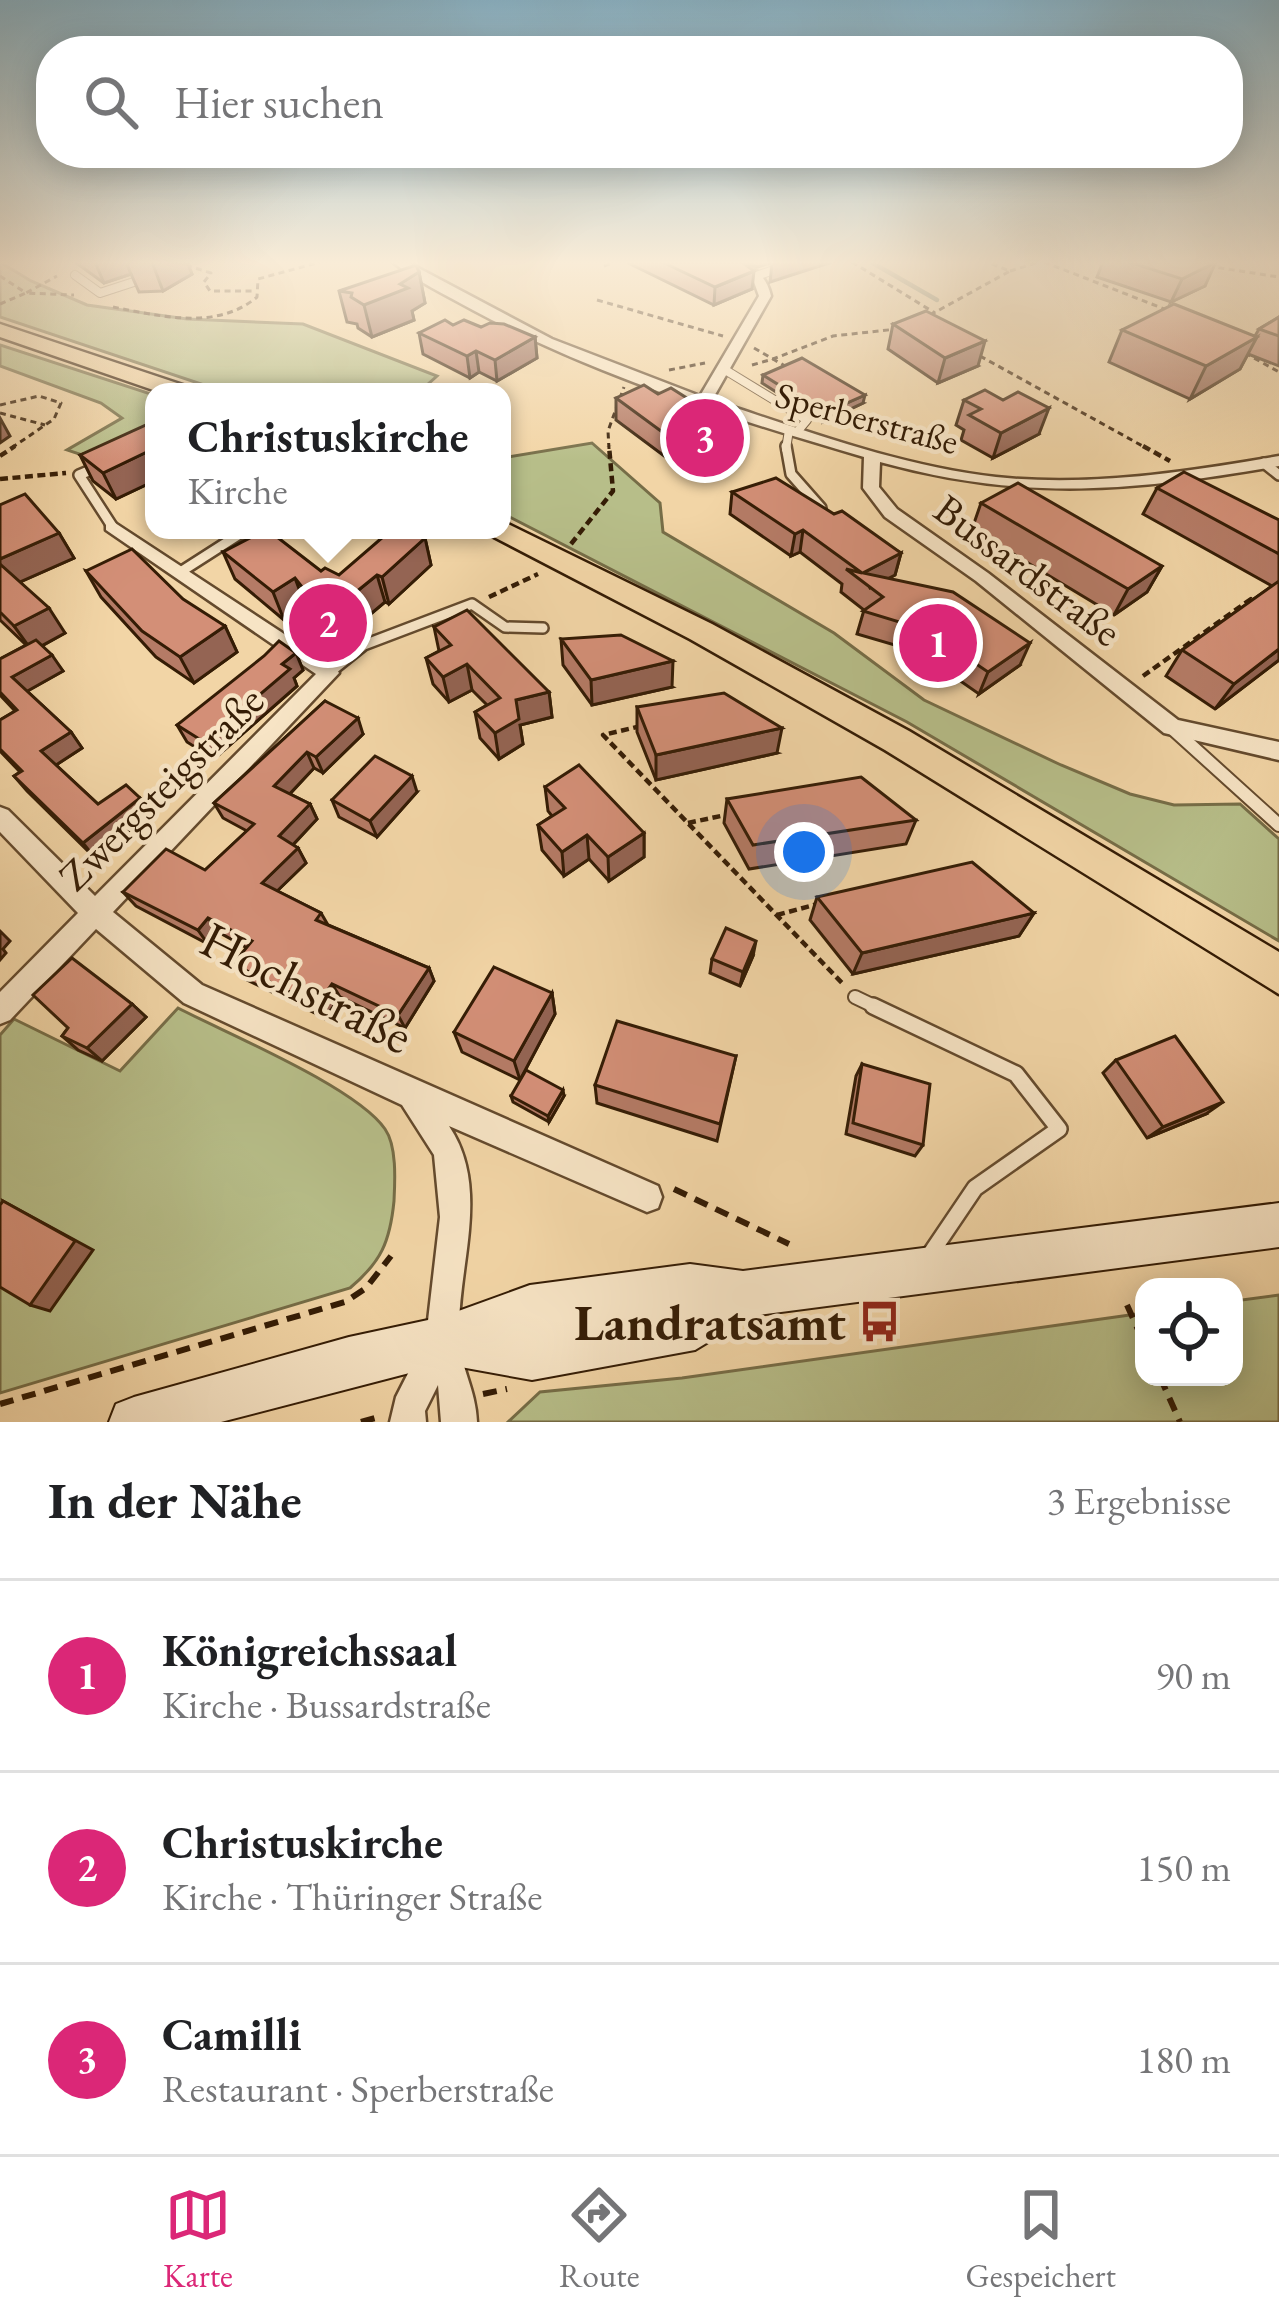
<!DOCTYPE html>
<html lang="de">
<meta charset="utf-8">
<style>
body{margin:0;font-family:"EB Garamond",serif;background:#f6f6f6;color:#202124}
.controls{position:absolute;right:36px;bottom:36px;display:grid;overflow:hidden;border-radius:24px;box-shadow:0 6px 30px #0003}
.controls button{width:108px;height:108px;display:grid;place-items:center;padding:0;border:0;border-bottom:3px solid #e0e0e0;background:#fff;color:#202124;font:60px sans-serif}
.you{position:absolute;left:804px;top:852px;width:42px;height:42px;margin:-30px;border:9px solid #fff;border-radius:50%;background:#1a73e8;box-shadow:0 0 0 18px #1a73e833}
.badge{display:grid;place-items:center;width:78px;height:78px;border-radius:50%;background:#db2777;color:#fff;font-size:39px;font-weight:700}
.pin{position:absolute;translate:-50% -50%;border:6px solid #fff;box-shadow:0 3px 12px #0006}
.popup{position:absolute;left:145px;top:383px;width:366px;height:156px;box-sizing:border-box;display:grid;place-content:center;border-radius:24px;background:#fff;filter:drop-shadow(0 3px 9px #0005);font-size:39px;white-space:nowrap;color:#757577}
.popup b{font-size:45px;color:#202124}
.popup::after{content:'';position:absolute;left:50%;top:100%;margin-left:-24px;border:24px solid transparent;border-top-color:#fff}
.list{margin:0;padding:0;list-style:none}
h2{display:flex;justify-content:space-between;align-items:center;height:156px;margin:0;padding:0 48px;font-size:51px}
h2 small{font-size:39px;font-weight:400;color:#757577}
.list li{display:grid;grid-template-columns:78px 1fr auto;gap:36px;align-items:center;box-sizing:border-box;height:192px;padding:0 48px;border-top:3px solid #e0e0e0}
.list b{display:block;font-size:45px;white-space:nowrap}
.list p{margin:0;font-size:39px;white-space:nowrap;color:#757577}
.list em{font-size:39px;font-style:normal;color:#757577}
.icon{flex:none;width:66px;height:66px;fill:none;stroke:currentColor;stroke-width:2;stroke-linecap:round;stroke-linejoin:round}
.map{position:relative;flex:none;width:1279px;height:1422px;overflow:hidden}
.search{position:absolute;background:#fff;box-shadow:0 6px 30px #0003;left:36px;right:36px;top:36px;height:132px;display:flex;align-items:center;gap:30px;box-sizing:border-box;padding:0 42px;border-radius:48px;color:#757577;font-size:45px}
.sheet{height:732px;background:#fff}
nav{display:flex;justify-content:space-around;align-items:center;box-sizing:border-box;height:168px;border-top:3px solid #e0e0e0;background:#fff;font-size:33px;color:#757577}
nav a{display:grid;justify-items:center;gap:6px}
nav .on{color:#db2777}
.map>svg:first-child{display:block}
.green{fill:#b7be89;stroke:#766d47;stroke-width:3}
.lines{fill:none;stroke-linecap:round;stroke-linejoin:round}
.stream{stroke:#727a63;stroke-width:4.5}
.lane-far3-casing{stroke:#644a2d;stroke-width:10}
.lane-far2-casing{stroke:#644a2d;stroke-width:14}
.lane-far1-casing{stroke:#644a2d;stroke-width:16}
.lane-casing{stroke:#644a2d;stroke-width:20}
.street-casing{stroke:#644a2d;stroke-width:5}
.secondary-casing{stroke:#341c05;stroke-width:4}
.primary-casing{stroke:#341c05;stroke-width:5}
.path-far2{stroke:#341c05;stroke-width:3;stroke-dasharray:6 4.5;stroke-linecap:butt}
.path-far1{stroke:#341c05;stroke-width:4.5;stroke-dasharray:8 4.5;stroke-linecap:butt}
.path{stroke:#341c05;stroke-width:6;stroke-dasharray:14 9;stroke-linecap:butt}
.lane-far3{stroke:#f7e4c5;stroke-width:8}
.lane-far2{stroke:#f7e4c5;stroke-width:9}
.lane-far1{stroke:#f7e4c5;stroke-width:12}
.lane{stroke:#f7e4c5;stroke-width:15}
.street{fill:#f7e4c5;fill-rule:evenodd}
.secondary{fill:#f7e4c5;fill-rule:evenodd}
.primary{fill:#f2d5a6;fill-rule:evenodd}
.wall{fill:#b57b66;stroke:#341c05;stroke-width:3}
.shaded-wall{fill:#946453;stroke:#341c05;stroke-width:3}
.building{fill:#d38f77;stroke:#341c05;stroke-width:3}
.labels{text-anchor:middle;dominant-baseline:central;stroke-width:9;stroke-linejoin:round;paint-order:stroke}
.far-street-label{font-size:36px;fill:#341c05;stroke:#f7e4c5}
.street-label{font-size:42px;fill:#341c05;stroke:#f7e4c5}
.near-street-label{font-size:51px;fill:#341c05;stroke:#f7e4c5}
.near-poi-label{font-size:51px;font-weight:bold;fill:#341c05;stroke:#f7e4c5;text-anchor:end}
</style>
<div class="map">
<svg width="1279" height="1422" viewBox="0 0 1279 1422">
<rect width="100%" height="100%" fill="#f2d5a6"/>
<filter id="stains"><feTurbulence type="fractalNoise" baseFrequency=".00167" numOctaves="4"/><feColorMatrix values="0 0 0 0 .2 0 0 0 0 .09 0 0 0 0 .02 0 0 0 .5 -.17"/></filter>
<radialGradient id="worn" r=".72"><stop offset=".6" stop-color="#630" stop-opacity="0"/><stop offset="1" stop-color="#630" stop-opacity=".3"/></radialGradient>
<g class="green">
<path d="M0,262L31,281L87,305L187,319L303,324L437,376L419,392H225L0,317Z"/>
<path d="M0,345L154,395V425L85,456L67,450L122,418L101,403L0,366Z"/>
<path d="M592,443L660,503L663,532L834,633L924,700L1061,765L1130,794L1174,805L1240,804L1279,839V941L907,722L502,513V458Z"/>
<path d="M178,1008C228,1034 356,1087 385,1129C397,1146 395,1181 394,1201C390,1242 381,1262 350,1288L0,1393V1035L14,1019L120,1071Z"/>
<path d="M1279,1295V1422H508L540,1392L682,1378L1144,1313V1377H1234V1301Z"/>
</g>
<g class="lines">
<path class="stream" d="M871,262L937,300"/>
<defs>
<g id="lane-far3">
<path d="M75,275L100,293L143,279"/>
<path d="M756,276L798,262"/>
<path d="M722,368L807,420L797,432"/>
<path d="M786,449L789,430"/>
</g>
<g id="lane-far2">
<path d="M786,446L791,474L821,508"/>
<path d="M1264,463L1279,475"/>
<path d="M98,467L79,475L112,526"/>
<path d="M182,571L246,530"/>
<path d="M329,673L364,645L472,604L505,627L543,628"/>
</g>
<g id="lane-far1">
<path d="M1174,730L1279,825"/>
<path d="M855,997L880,1009"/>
</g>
<path id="lane" d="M873,1006L1016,1074L1059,1129L975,1188L929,1256"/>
<g id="street">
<path d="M393,262H407L552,339L700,396L759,296L754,282L727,262C749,261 766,273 771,296L712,400C804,430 899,466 996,477C1090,487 1186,472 1279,456V466C1133,491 1025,502 880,462L879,487L897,509L988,573L1178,720L1279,742V760L1164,733L976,581L885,517L863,488L864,457C730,418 596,376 473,310C446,295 416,281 393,262Z"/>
<path d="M112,521L336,668L339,673L113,912L202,985L658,1186L662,1197L658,1208L647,1212L449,1126C492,1190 456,1269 459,1339C460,1366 476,1390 477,1422H441L438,1385L425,1411L426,1422H390L396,1397L426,1338L440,1217L434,1155L402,1105L184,1003L96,929L10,1020L0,1024V992L78,913L0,832V807L8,810L95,896L316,674L106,530V522Z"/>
</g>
<path id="secondary" d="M1279,1203V1247L751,1316L695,1350L532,1380L444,1364L221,1422H109L116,1404L134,1397L349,1337L442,1317L530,1285L690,1264L743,1271Z"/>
<g id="primary">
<path d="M0,324L189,387L193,392H159L0,337Z"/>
<path d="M502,521L712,624L909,731L1279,952V994L885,750L690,639L492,536L488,530H502Z"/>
</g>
</defs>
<use href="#lane-far3" class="lane-far3-casing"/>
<use href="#lane-far2" class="lane-far2-casing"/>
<use href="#lane-far1" class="lane-far1-casing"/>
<use href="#lane" class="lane-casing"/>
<use href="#street" class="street-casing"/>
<use href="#secondary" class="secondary-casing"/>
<use href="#primary" class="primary-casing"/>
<g class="path-far2">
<path d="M852,262L935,313"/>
<path d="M1044,262L1167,310"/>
<path d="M186,265L211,273L204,282L210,291H255"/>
<path d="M604,266L615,262"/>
<path d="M1208,266L1279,277"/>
<path d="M1010,271L1039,262"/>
<path d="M0,276L26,293L57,276"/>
<path d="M597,300L723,336"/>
<path d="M0,304L26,293L74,295"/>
<path d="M113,307C161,316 216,331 257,297L258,279L320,262"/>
<path d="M930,315L1010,271L987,262"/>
<path d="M754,348L773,359L833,336L897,329"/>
<path d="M1245,353L1279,372"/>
<path d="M980,356L1148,449"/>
<path d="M752,365L773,359L785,366"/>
<path d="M669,370L705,363"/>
<path d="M0,405L39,396L61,403L54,419L10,449"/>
<path d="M0,413L45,425"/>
<path d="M609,449L608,431L624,387"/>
</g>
<g class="path-far1">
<path d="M1143,446L1170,461"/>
<path d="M0,456L15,446"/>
<path d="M0,479L66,473"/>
<path d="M571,544L613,491L609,446"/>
<path d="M489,597L538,574"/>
<path d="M1143,676L1251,599L1257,603"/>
<path d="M641,726L603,735L843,984"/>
<path d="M688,823L730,814"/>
<path d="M777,915L818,904"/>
</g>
<g class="path">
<path d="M674,1189L789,1244"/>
<path d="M1127,1305L1144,1343"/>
<path d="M1160,1377L1180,1422"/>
<path d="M483,1394L507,1389"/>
<path d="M0,1404L345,1302L366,1288L391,1256"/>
<path d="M361,1422L379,1417"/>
</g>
<use href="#lane-far3" class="lane-far3"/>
<use href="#lane-far2" class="lane-far2"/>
<use href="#lane-far1" class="lane-far1"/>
<use href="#lane" class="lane"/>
<use href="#street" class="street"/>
<use href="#secondary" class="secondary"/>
<use href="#primary" class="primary"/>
</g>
<g class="wall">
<path d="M75,262H187L192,274L163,291L139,292L131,274L104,283Z"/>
<path d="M626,262H773L758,267L742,262L752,289L714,305Z"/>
<path d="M1103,262H1213L1205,286L1171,302L1097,277Z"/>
<path d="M419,272L425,303L412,311L414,320L372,337L358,328L357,324L347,322L339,291Z"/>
<path d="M1279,317V366L1248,354L1240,369L1190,399L1109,362L1122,330L1255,336L1259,329Z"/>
<path d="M893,324L978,366L938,383L888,349Z"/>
<path d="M453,325L481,327L535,337L537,358L497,381L479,372L470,378L423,354L419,333Z"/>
<path d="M763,375L863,403L823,422L762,383Z"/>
<path d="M658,394L698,405L738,444L683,470L616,420V398Z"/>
<path d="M964,400H1003L1039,434L993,458L961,440L964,430L956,425Z"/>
<path d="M154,430V481L116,499L93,481L80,455Z"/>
<path d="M1157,488L1279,520V660L1215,709L1166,676L1182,650L1272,586L1143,514Z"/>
<path d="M732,492L834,514L901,553L895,575L889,578L1020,665L979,694L919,652L857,634L864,610L841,592L842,584L800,552L791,556L730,514Z"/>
<path d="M981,503L1162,566L1147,592L1114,615L972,529Z"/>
<path d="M0,505L59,533L74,558L20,582L65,633L42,646L63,671L27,691L71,732L82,748L56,765L98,804L151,813L95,858L27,791L14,776L20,772L0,751V720L15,711L0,695V659L26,645L0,620Z"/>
<path d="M425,538L431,565L389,604L385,602L323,654L301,640L291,615L284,620L235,579L223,552L339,575Z"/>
<path d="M86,571L225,626L237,652L194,683L156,657L101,597Z"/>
<path d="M434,627L549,692L552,717L520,725L523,744L499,759L480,738L475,712L487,705L472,690L449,702L433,684L426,658L439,651Z"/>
<path d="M561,639L672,687L592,705L563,665Z"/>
<path d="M296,653L303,670L294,678L297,686L214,759L187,742L177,725Z"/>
<path d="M325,701L363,734L323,773L314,768L290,794L310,804L317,819L293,845L298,848L306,863L277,891L321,913L328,925L429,968L434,981L405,1028L340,997L325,1018L243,978L233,964L247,948L218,932L208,944L136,906L123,892L205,870L247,831L223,818L214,803Z"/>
<path d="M637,707L777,753L656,780L637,732Z"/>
<path d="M545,787L644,833V857L609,881L589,859L564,876L542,850L538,825L552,816L548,811Z"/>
<path d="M417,792L377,837L339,817L332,800Z"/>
<path d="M727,799L916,820L906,844L749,869L724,823Z"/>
<path d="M817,897L1034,913L1019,936L853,974L810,920Z"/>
<path d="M753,956L740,986L710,973L712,959Z"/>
<path d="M552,993L555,1014L520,1080L462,1052L454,1032Z"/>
<path d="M132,1004L146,1017L102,1061L78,1050L62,1036L68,1028Z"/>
<path d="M736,1056L717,1141L597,1103L595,1085Z"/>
<path d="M1116,1060L1206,1114L1147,1138L1103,1073Z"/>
<path d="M862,1064L923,1145L915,1156L846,1134L856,1076Z"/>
<path d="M511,1096H564L549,1122L513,1102Z"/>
</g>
<g class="shaded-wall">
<path d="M95,262H126L131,274L104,283Z"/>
<path d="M152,262H187L192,274L163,291Z"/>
<path d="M779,262H832L770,282L772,264Z"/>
<path d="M1216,262L1205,286L1171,302L1182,279Z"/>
<path d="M754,271L752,289L714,305L715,287Z"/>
<path d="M419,272L425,303L412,311L414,320L372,337L364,305Z"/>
<path d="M535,337L537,358L497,381L495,360Z"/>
<path d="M1257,337L1240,369L1190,399L1206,366Z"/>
<path d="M985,341L978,366L938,383L945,358Z"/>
<path d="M476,351L479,372L470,378L467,356Z"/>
<path d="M865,395L863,403L823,422L824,413Z"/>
<path d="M1049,408L1039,434L993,458L1001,433Z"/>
<path d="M0,418L10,436L0,443Z"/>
<path d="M740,421L738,444L683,470L684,448Z"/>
<path d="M149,451L154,462V481L116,499L103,473Z"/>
<path d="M803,530L800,552L791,556L795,534Z"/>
<path d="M59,533L74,558L13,585L0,566V559Z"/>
<path d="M425,538L431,565L389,604L382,577Z"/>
<path d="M901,553L895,575L870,588L863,573Z"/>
<path d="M1162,566L1147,592L1114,615L1128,589Z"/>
<path d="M377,575L385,602L323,654L313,627Z"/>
<path d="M295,578L305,605L284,620L273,592Z"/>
<path d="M49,608L65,633L32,651L14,626Z"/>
<path d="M225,626L237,652L194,683L180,657Z"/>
<path d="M1030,643L1020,665L979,694L988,672Z"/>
<path d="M1279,649V660L1215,709L1234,684Z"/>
<path d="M296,653L303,670L294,678L297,686L214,759L204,742L282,664Z"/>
<path d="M52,655L63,671L24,693L12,677Z"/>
<path d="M673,661L672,687L592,705L591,680Z"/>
<path d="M467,664L472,690L449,702L443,677Z"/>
<path d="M549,692L552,717L520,725L523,744L499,759L495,733L516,700Z"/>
<path d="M358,718L363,734L323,773L316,757Z"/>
<path d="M782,728L777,753L656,780V755Z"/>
<path d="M71,732L82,748L53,767L41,751Z"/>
<path d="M307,752L314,768L282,802L274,786Z"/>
<path d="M412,776L417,792L377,837L370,821Z"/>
<path d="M140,798L151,813L95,858L83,843Z"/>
<path d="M310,804L317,819L287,851L279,836Z"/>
<path d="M644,833V857L609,881L608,857Z"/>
<path d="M587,835L589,859L564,876L562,852Z"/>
<path d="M298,848L306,863L271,897L262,883Z"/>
<path d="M1034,913L1019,936L853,974L862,953Z"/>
<path d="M208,918L218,932L208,944L198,930Z"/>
<path d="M0,931L10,941L3,949L6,953L0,960Z"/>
<path d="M756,941L753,956L740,986L743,972Z"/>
<path d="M429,968L434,981L405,1028L398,1015Z"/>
<path d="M332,984L340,997L325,1018L317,1005Z"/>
<path d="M552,993L555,1014L520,1080L514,1061Z"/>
<path d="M132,1004L146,1017L102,1061L87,1048Z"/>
<path d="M563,1090L564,1096L549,1122L548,1116Z"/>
<path d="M1223,1102L1206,1114L1147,1138L1163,1127Z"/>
<path d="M3,1201L93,1250L50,1311L30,1305Z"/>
</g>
<g class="building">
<path d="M662,262H742L754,271L715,287Z"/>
<path d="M1129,262H1216L1182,279Z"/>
<path d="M416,265L419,272L400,284L408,288L364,305L351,297L352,293L339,291Z"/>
<path d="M1174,304L1257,337L1206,366L1122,330Z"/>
<path d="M926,311L985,341L945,358L893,324Z"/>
<path d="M1279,317V336L1259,329Z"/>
<path d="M445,320L453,325L464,320L481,327L490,323L504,324L535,337L495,360L476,351L467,356L419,333Z"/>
<path d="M802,358L865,395L824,413L763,375Z"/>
<path d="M644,385L658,394L671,388L698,405L707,401L740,421L684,448L616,398Z"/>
<path d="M985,390L1003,400L1018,392L1049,408L1001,433L969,415L981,409L964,400Z"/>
<path d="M146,425L154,430V455L149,451L103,473L80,455Z"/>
<path d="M1184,472L1279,520V554L1157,488Z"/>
<path d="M776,478L834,514L842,511L901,553L863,573L953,592L1030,643L988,672L926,630L863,611L883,597L846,569L862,573L803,530L795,534L732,492Z"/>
<path d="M1018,483L1162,566L1128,589L981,503Z"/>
<path d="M25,494L59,533L0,559V505Z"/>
<path d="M265,530H268L321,571L325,568L339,575L391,530H404L425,538L382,577L377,575L313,627L291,613L310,597L295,578L273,592L223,552Z"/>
<path d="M132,549L183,599L225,626L180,657L142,631L86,571Z"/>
<path d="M0,564L49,608L14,626L0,612Z"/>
<path d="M1279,581V649L1234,684L1182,650Z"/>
<path d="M467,610L549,692L516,700L519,719L495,733L475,712L500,698L467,664L443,677L426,658L451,645L434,627Z"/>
<path d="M621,635L673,661L591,680L561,639Z"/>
<path d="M36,640L52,655L12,677L71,732L41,751L98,804L126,785L140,798L83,843L14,776L22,771L0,749V720L17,710L0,692V659Z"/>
<path d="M279,641L296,653L282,664L290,669L204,742L177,725L264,656Z"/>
<path d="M724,693L782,728L656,755L637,707Z"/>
<path d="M325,701L358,718L316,757L307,752L274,786L310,804L279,836L298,848L262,883L321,913L316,920L429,968L398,1015L332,984L317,1005L233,964L252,941L208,918L198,930L123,892L166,849L205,870L254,824L214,803Z"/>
<path d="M375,756L412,776L370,821L332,800Z"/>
<path d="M579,765L644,833L608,857L587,835L562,852L538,825L565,808L545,787Z"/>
<path d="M861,777L916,820L753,845L727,799Z"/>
<path d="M972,862L1034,913L862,953L817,897Z"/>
<path d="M726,928L756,941L743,972L712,959Z"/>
<path d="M72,958L132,1004L87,1048L62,1036L68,1028L33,995Z"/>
<path d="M494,967L552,993L514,1061L454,1032Z"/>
<path d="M617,1021L736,1056L720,1124L595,1085Z"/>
<path d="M1175,1036L1223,1102L1163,1127L1116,1060Z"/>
<path d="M862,1064L930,1084L923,1145L853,1123Z"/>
<path d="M526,1070L563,1090L548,1116L511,1096Z"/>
<path d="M3,1201L75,1241L30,1305L0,1287V1205Z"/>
</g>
<linearGradient id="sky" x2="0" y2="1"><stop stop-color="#89b6cc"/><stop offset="0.57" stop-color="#f9ecd7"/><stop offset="1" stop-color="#f9ecd7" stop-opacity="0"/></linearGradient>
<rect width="1279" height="461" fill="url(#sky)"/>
<defs>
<symbol id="bus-bare" viewBox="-9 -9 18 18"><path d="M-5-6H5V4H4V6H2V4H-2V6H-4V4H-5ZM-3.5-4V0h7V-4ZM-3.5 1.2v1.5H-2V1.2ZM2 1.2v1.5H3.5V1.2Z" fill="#8f2418" stroke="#f7e4c5" stroke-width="2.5" paint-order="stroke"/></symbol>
</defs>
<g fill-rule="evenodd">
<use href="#bus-bare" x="850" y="1292" width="59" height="59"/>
</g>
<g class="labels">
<g class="far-street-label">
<text transform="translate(867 418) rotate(15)">Sperberstraße</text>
</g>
<g class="street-label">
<text transform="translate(1028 570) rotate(37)">Bussardstraße</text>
<text transform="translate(161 788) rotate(-45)">Zwergsteigstraße</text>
</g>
<g class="near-street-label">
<text transform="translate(307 987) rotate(27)">Hochstraße</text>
</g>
<g class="near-poi-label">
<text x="846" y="1322">Landratsamt</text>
</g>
</g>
<rect width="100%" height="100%" filter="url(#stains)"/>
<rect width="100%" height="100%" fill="url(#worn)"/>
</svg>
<div class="controls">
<button><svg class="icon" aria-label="locate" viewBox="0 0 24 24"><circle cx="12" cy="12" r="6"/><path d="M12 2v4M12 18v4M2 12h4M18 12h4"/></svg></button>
</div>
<div class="you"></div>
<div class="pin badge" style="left:938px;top:643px">1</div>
<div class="pin badge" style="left:328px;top:623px">2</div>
<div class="popup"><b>Christuskirche</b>Kirche</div>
<div class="pin badge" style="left:705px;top:438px">3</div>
<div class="search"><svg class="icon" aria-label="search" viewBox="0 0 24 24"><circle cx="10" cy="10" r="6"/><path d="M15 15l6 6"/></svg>Hier suchen</div>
</div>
<section class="sheet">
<h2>In der Nähe<small>3 Ergebnisse</small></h2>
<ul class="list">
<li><span class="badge">1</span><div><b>Königreichssaal</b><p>Kirche · Bussardstraße</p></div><em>90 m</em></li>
<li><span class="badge">2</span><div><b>Christuskirche</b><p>Kirche · Thüringer Straße</p></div><em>150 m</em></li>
<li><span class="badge">3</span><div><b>Camilli</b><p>Restaurant · Sperberstraße</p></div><em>180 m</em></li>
</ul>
</section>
<nav>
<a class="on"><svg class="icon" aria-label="map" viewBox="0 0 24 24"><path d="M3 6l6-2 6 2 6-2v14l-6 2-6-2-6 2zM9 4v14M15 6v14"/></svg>Karte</a>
<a><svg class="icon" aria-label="directions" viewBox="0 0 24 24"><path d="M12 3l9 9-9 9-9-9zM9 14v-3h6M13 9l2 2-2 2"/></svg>Route</a>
<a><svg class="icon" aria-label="saved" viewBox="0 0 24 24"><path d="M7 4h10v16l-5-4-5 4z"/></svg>Gespeichert</a>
</nav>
